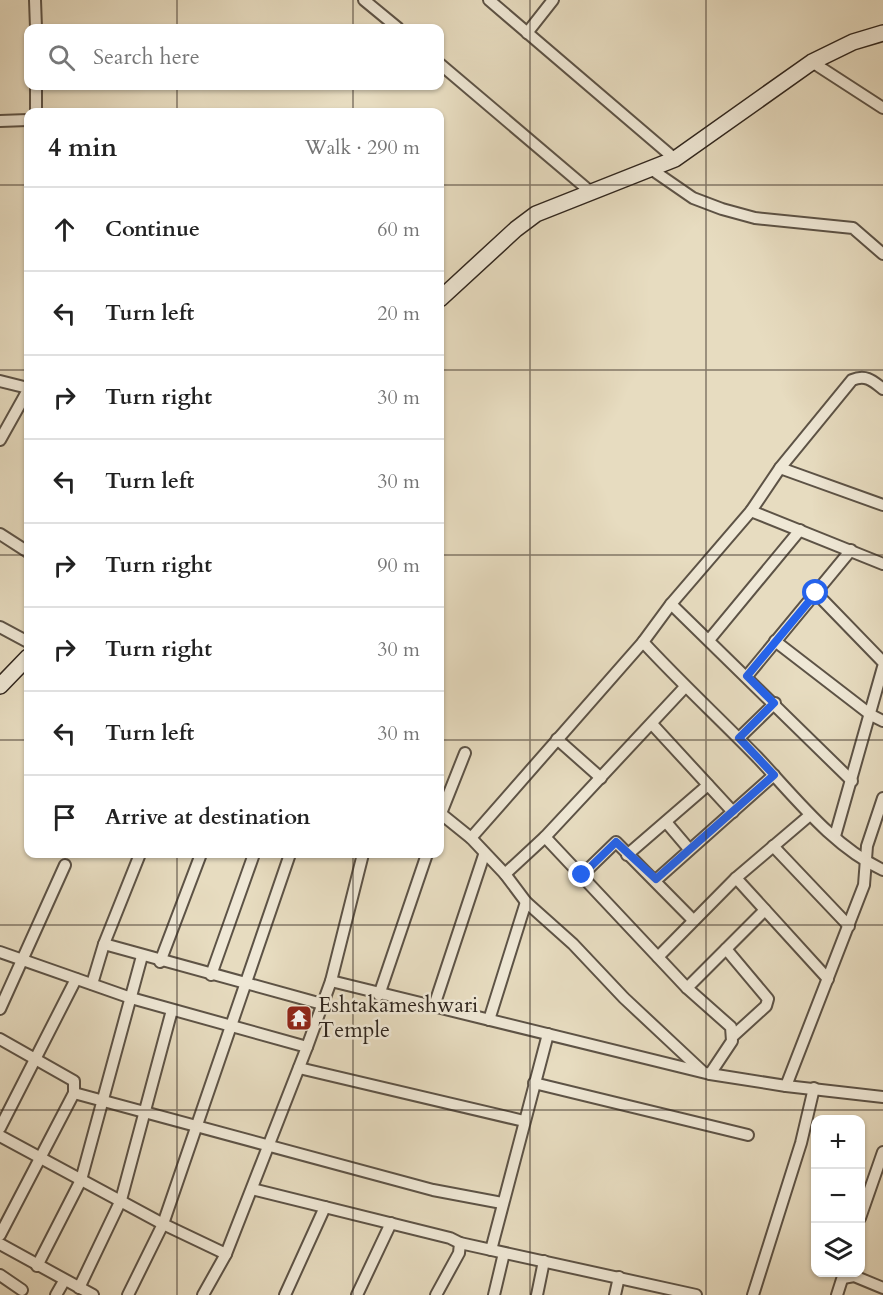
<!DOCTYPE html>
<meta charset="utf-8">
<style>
body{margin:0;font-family:Cardo,serif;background:#f2f2f2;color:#222}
.controls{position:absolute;right:18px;bottom:18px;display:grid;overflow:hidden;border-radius:12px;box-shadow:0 2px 4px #0004}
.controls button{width:54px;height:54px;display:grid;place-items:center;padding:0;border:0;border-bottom:2px solid #e0e0e0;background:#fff;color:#222;font:30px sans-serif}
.stop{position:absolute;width:18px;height:18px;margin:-14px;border:4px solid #2563eb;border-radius:50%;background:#fff}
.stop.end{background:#2563eb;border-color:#fff;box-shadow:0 2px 6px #0008}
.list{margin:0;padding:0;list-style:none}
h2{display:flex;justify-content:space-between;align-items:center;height:78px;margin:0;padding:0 24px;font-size:26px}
h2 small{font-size:20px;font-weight:400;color:#767676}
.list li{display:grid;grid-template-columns:39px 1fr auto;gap:18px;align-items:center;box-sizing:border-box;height:84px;padding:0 24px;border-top:2px solid #e0e0e0}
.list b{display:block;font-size:22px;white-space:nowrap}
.list em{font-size:20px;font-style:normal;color:#767676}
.icon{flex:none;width:33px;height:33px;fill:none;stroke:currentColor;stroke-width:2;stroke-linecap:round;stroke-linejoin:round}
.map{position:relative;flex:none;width:883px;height:1295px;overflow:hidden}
.search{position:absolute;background:#fff;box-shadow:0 2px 4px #0004;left:24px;top:24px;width:420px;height:66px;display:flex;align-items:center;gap:15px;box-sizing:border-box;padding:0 21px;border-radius:12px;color:#767676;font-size:22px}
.panel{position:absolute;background:#fff;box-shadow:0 2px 4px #0004;left:24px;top:108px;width:420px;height:750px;border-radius:12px}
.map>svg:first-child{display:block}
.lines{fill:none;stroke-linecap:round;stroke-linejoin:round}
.street-casing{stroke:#5d5346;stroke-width:14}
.secondary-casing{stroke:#2f251d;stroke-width:18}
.street{stroke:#efe8d6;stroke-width:10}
.secondary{stroke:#efe8d6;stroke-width:15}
.route{stroke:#2563eb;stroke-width:8}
.grid{fill:none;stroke:#2f251d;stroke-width:1.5;stroke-opacity:0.55}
.labels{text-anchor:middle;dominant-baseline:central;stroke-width:5;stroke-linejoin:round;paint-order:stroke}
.poi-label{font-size:22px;fill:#2f251d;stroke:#efe8d6;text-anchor:start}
</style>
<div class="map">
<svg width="883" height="1295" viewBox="0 0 883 1295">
<rect width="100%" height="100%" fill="#e7dcc0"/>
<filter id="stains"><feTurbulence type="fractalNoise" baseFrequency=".00333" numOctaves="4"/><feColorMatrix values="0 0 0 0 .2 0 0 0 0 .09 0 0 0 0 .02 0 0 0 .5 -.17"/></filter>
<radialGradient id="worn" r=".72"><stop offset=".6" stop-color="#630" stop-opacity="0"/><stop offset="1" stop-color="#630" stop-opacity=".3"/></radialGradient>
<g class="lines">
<defs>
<g id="street">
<path d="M35,0L36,28"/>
<path d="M364,0L398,28"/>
<path d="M489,0L675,159"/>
<path d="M527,33L553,0"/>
<path d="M812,62L883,108"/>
<path d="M440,64L592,193"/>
<path d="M36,86V112"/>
<path d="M0,121L28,120"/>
<path d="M651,169L693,198L722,209L755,218L853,228L883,254"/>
<path d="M0,381L28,388"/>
<path d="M0,440L28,390"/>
<path d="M780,468L883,505"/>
<path d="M751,511L883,564"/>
<path d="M0,534L28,552"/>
<path d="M816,593L883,662"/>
<path d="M671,604L852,781"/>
<path d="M0,627L28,642"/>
<path d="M709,640L800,530"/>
<path d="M775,641L871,715L883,721"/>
<path d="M643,642C680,682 719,718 757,757C794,796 833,847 883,870"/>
<path d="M747,676L851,550"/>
<path d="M652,724L733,812"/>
<path d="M739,738L775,703"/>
<path d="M557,739L601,778"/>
<path d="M440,813L471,838L505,874L526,902L573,944L624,998L702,1071"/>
<path d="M440,816L465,753"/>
<path d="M666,822L689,849"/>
<path d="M835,836L883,667"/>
<path d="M545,837L687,988L731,1027L732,1041L710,1074"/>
<path d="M471,838L643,642L671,604L751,511L780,468L852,380C866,374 873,381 883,389"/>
<path d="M773,846L849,926"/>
<path d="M627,855L708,785"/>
<path d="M505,874L545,837L685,687"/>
<path d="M582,875L616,842L692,919"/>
<path d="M736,878L828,979"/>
<path d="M656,880L774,775"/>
<path d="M104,944L322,1004"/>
<path d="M726,949L768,999L766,1006L733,1036"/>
<path d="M0,952L131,998L307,1047"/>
<path d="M658,957L736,878L810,815"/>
<path d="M160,962L201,854"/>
<path d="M211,975L254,854"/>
<path d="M331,981L710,1074L786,1086L883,1097"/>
<path d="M92,984L104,944L140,854"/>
<path d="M687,988L765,910"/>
<path d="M379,995L427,854"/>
<path d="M434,1006L484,855"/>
<path d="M0,1009L65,865"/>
<path d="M489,1020L526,902"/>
<path d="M0,1039L74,1081V1093L0,1235"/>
<path d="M299,1068L524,1121"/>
<path d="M534,1083L748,1135"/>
<path d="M786,1086L864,885L867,846L883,798"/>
<path d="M74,1093L433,1190L502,1203"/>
<path d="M0,1128L76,979"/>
<path d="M0,1136L163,1224L226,1254"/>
<path d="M252,1189L450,1238L460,1243L459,1253L436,1295"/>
<path d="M860,1218L883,1152"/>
<path d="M460,1243L696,1295"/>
<path d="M0,1244L93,1295"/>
<path d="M491,1250L548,1034"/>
<path d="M37,1266L81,1180L142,956"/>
<path d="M0,1275L22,1290"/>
<path d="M843,1278L854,1276L883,1288"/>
<path d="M79,1288L121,1200L172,1010"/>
<path d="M56,1295L64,1281"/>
<path d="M128,1295L163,1224L290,854"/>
<path d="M203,1295L226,1254L307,1047L331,981L363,854"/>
<path d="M285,1295L325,1207"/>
<path d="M357,1295L391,1223"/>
<path d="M494,1295L504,1253"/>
<path d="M537,1295L544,1261"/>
<path d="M615,1295L619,1277"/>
<path d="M753,1295L801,1143L814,1088"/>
<path d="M837,1295L844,1273"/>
</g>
<g id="secondary">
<path d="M440,299L516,229L536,214L675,159L812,62L853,42L883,33"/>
<path d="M0,686L28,657"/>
</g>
</defs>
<use href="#street" class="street-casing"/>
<use href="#secondary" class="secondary-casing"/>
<use href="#street" class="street"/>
<use href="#secondary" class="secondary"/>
</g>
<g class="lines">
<path class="route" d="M582,875L616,842L656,879L774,775L739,738L774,703L747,676L816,593"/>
</g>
<path class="grid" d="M177,0V28M353,0V28M530,0V1295M706,0V1295M177,86V112M353,86V112M0,185H28M440,185H883M0,370H28M440,370H883M0,555H28M440,555H883M0,740H28M440,740H883M177,854V1295M353,854V1295M0,925H883M0,1110H883"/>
<defs>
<symbol id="temple-square" viewBox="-11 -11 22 22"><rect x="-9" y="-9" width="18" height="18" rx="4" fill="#8f2418" stroke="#efe8d6"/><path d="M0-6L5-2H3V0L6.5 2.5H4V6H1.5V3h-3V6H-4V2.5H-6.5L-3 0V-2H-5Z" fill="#fff"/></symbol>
</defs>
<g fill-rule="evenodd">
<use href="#temple-square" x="284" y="1003" width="30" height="30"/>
</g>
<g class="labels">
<g class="poi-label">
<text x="318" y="1005">Eshtakameshwari<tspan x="318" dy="25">Temple</tspan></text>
</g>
</g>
<rect width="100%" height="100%" filter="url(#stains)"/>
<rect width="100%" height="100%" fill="url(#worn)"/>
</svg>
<div class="controls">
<button>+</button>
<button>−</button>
<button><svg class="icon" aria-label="layers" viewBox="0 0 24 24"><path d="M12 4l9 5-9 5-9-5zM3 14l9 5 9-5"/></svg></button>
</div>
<div class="stop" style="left:816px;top:593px"></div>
<div class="stop end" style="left:582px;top:875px"></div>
<div class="search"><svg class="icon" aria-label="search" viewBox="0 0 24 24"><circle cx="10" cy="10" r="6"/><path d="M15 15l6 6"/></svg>Search here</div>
<section class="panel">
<h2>4 min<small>Walk · 290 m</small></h2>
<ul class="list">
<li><svg class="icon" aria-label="ahead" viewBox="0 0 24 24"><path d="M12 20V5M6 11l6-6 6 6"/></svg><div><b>Continue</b></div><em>60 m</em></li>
<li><svg class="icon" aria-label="left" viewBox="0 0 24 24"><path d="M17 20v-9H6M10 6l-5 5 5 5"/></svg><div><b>Turn left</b></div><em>20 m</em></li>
<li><svg class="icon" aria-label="right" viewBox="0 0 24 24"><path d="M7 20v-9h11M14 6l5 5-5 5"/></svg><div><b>Turn right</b></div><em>30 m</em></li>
<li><svg class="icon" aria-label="left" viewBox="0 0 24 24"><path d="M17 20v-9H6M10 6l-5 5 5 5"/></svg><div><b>Turn left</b></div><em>30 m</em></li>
<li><svg class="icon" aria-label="right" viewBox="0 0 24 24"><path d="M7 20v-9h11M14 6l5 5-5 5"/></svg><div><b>Turn right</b></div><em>90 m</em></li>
<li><svg class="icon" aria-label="right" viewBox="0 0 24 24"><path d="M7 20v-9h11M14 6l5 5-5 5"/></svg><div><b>Turn right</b></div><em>30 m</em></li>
<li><svg class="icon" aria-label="left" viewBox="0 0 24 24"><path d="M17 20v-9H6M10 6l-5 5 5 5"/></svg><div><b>Turn left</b></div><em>30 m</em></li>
<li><svg class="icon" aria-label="arrive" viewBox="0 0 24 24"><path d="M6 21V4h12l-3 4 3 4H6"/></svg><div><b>Arrive at destination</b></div></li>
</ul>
</section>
</div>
